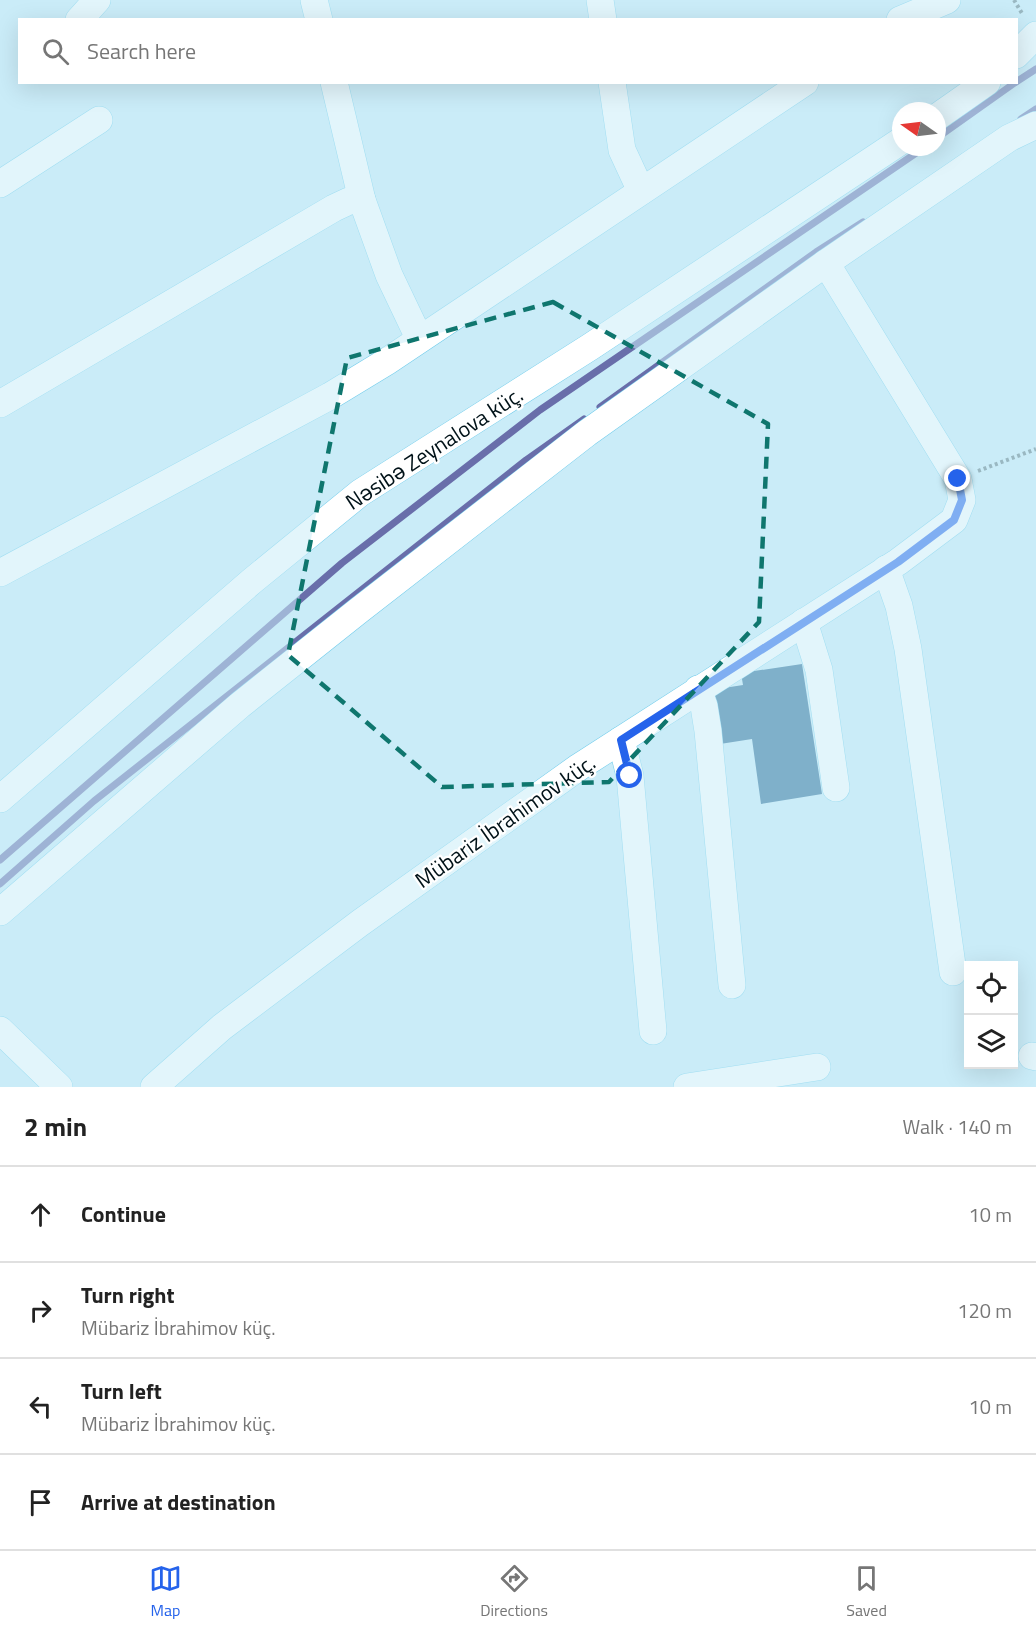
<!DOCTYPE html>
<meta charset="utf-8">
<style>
body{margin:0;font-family:"Titillium Web",sans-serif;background:#f2f2f2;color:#222}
.controls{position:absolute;right:18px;bottom:18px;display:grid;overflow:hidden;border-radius:0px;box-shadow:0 6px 24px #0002}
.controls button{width:54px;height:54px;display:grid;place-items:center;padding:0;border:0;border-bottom:2px solid #e0e0e0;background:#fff;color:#222;font:30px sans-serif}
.compass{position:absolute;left:892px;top:102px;width:54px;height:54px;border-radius:50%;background:#fff;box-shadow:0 6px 24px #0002;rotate:284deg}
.stop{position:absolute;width:18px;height:18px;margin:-14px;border:4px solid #2563eb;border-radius:50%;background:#fff}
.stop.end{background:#2563eb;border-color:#fff;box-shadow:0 2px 6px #0008}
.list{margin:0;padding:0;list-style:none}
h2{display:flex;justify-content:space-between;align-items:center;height:78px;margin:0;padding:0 24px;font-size:26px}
h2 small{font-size:20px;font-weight:400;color:#767676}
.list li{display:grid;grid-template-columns:39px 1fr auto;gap:18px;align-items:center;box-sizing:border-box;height:96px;padding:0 24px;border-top:2px solid #e0e0e0}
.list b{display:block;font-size:22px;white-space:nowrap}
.list p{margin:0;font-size:20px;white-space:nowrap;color:#767676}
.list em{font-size:20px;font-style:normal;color:#767676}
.icon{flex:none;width:33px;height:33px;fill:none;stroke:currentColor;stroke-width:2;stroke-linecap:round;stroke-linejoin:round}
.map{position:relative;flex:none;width:1036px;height:1087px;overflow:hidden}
.search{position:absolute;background:#fff;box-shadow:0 6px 24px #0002;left:18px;right:18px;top:18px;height:66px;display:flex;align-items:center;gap:15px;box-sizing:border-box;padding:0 21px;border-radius:0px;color:#767676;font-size:22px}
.sheet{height:462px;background:#fff}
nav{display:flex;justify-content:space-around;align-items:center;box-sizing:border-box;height:84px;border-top:2px solid #e0e0e0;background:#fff;font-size:16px;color:#767676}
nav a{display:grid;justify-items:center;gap:3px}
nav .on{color:#2563eb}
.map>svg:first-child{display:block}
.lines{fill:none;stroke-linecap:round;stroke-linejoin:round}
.stream{stroke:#696eaa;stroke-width:7}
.building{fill:#246693}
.minor-casing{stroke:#71cceb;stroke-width:28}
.path{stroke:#5f7881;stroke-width:4;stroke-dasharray:3 3;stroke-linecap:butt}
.minor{stroke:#fff;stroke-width:27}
.route{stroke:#2563eb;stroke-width:8}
.marked{fill:none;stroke:#0f766e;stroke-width:4.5;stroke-dasharray:12 8;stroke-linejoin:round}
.labels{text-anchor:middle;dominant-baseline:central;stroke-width:4.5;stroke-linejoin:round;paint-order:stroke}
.street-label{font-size:22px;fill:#011218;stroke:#fff}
</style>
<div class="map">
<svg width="1036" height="1087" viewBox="0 0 1036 1087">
<rect width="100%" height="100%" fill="#caecf8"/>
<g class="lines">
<g class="stream">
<path d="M1016,82L1036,69"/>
<path d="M1021,119L1036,109"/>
<path d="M937,138L1016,82"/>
<path d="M600,407L816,252L863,222"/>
<path d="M0,860L342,563L540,410L925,147"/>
<path d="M0,884L94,801L526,460L584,419"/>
</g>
</g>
<path class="building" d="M802,664L822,794L761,804L752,739L720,744L711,690L743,685L741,673Z"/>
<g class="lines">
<defs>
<g id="minor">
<path d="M314,0L319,20"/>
<path d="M600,0L603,20"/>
<path d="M79,20L97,0"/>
<path d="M900,20L947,0"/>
<path d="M1016,55L1036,35"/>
<path d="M334,82L362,200L389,275L419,338"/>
<path d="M612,82L622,150L641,191"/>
<path d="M937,117L987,82"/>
<path d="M0,184L99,120"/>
<path d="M0,404L334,208L349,201L362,200"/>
<path d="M886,569L899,606L908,649L953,972"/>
<path d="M0,573L330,396L386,362L805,82"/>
<path d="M804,622L819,670L836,788"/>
<path d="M698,689L704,706L708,731L732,985"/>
<path d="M621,740L630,776L653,1031"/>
<path d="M0,799L252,581L360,493L590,347L901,141"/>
<path d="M0,912L240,705L358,611L587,433L826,263L1009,138L1036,125"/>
<path d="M0,1030L59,1087"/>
<path d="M1032,1056L1036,1057"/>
<path d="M154,1087L222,1027L360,923L579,767L898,562L954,520L962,500L958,479L826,263"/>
<path d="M687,1087L817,1067"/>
</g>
</defs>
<use href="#minor" class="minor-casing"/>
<g class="path">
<path d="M1014,0L1023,15"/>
<path d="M978,471L1036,449"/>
</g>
<use href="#minor" class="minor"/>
</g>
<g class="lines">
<path class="route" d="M630,776L621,740L898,562L954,520L962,500L958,479"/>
</g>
<path d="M0 0H1036V1087H0ZM553,302L768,424L759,622L609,782L442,787L288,655L347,358Z" fill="#caecf8" fill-opacity=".55" fill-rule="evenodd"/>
<path class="marked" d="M553,302L768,424L759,622L609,782L442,787L288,655L347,358Z"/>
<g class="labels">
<g class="street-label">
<text transform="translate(434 448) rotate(-33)">Nəsibə Zeynalova küç.</text>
<text transform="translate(505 821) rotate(-35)">Mübariz İbrahimov küç.</text>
</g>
</g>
</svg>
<div class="controls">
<button><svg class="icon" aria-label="locate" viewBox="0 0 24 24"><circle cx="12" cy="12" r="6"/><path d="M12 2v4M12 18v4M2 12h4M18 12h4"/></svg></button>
<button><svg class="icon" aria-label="layers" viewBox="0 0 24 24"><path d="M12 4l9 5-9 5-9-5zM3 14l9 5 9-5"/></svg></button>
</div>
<svg class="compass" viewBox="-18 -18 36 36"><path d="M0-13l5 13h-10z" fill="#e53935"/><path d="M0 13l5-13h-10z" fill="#767676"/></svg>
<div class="stop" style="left:630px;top:776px"></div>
<div class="stop end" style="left:958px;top:479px"></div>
<div class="search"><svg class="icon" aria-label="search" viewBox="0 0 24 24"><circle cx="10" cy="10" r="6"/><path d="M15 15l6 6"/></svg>Search here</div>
</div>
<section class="sheet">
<h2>2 min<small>Walk · 140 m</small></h2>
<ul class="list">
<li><svg class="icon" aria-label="ahead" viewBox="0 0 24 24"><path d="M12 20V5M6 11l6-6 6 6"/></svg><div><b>Continue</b></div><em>10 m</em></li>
<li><svg class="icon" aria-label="right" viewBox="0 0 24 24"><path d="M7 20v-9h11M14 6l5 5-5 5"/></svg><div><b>Turn right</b><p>Mübariz İbrahimov küç.</p></div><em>120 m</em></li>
<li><svg class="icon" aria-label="left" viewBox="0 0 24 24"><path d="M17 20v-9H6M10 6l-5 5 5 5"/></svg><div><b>Turn left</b><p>Mübariz İbrahimov küç.</p></div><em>10 m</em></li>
<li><svg class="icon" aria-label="arrive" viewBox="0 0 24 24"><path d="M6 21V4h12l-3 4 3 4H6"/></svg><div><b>Arrive at destination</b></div></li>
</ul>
</section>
<nav>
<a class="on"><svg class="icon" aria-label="map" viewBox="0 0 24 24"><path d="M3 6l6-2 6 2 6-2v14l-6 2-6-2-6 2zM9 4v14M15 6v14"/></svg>Map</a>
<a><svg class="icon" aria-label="directions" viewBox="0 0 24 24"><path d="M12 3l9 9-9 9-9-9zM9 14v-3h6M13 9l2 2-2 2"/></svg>Directions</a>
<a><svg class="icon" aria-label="saved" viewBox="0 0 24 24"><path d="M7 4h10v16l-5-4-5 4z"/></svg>Saved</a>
</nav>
